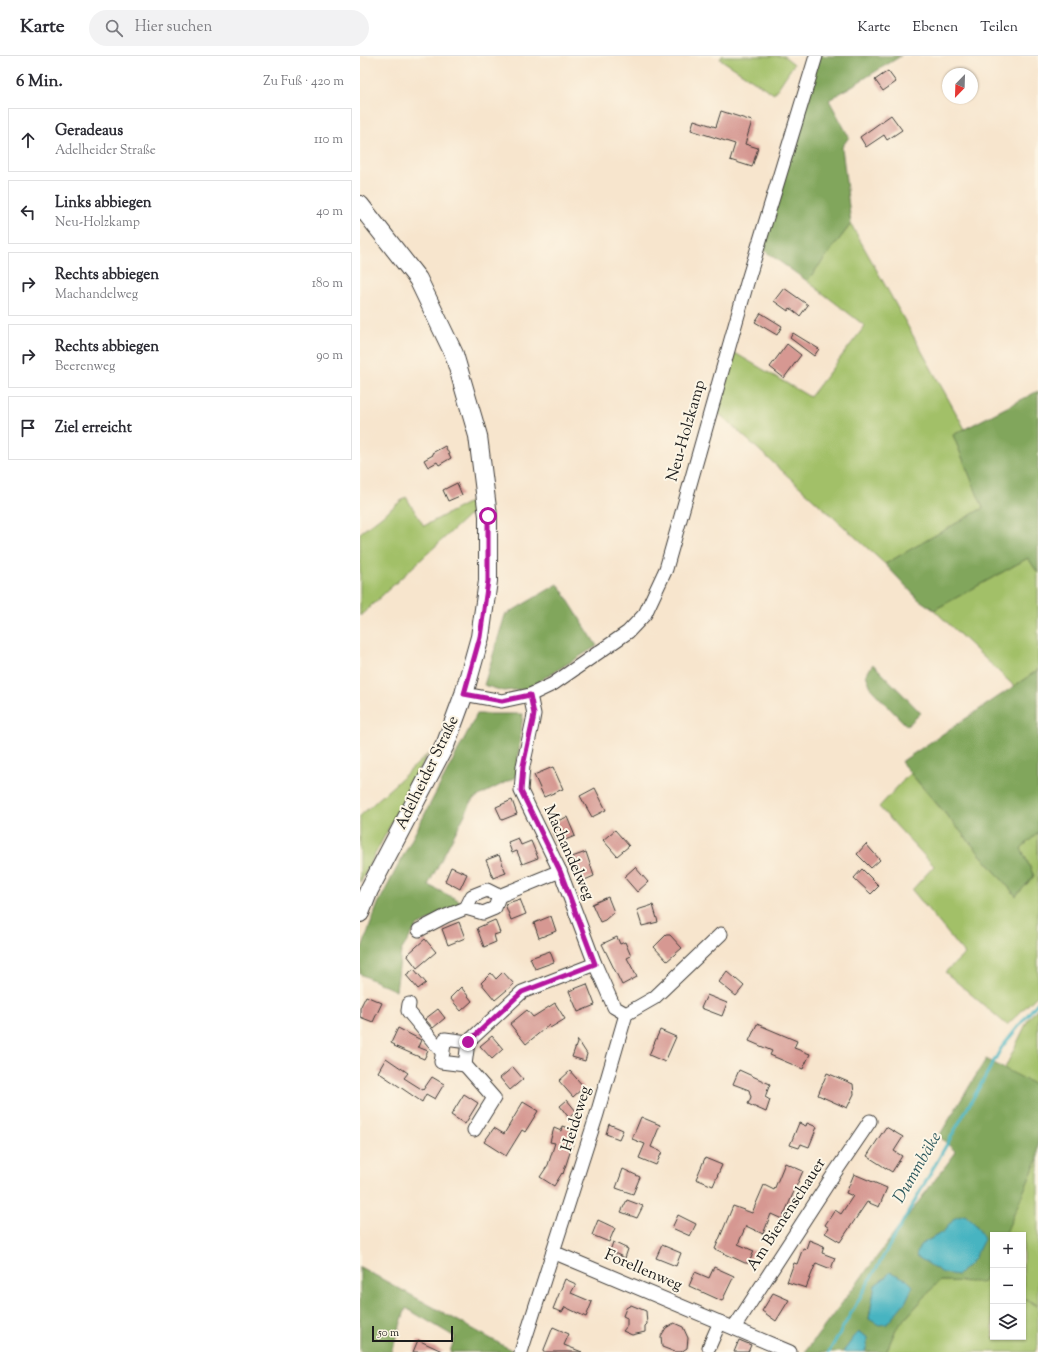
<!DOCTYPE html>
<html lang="de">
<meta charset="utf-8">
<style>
body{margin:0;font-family:"Sorts Mill Goudy",serif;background:#f2f2f3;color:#2b2b33}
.controls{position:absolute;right:12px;bottom:12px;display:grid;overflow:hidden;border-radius:0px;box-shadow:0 1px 3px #0004}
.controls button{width:36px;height:36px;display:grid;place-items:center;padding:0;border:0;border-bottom:1px solid #e1e1e2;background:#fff;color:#2b2b33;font:20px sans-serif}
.compass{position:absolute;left:582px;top:12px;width:36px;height:36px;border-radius:50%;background:#fff;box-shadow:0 1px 3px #0004;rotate:203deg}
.scale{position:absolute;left:12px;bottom:10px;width:81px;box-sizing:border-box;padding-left:4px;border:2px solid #1c1c1c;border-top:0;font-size:11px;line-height:14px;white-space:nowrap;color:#1c1c1c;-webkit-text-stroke:3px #fcf5e5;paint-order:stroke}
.stop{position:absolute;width:12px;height:12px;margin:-9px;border:3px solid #b5179e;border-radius:50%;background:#fff}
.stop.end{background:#b5179e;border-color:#fff;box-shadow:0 1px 4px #0008}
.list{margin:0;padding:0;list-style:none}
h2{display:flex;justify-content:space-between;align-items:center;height:52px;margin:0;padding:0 16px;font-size:17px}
h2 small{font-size:13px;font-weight:400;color:#7c7c81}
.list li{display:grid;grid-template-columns:26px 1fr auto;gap:12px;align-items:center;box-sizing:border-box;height:64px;margin:0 8px 8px;padding:0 8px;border:1px solid #e1e1e2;border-radius:0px}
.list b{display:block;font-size:15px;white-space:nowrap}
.list p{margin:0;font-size:13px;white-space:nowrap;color:#7c7c81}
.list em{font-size:13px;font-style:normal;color:#7c7c81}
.icon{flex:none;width:22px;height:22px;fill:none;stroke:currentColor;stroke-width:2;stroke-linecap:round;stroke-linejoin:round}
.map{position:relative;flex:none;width:678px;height:1296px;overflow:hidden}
header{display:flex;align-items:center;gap:24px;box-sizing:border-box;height:56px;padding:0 20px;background:#fff;border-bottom:1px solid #e1e1e2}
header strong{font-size:19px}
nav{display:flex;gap:22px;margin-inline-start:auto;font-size:14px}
.search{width:280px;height:36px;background:#f2f2f3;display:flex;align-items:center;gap:10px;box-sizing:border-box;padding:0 14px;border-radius:22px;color:#7c7c81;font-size:15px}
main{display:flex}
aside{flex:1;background:#fff}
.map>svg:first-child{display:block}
.green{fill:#a2c067;stroke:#5f6e42}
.forest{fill:#81a65c;stroke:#4e613c;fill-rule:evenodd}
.water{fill:#46b4c1;stroke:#31686e}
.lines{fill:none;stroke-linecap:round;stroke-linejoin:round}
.stream{stroke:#46b4c1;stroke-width:3}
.building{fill:#d69892}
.street-casing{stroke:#3d3a37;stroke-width:15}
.secondary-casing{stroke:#3d3a37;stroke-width:20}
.street{stroke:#fff;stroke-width:13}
.secondary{stroke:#fff;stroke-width:18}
.route{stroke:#b5179e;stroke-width:5}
.labels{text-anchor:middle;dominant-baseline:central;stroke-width:4;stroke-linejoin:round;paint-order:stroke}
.street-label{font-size:16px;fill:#1c1c1c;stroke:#fcf5e5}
.water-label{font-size:17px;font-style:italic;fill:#2d595e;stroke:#fcf5e5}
</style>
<header>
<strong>Karte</strong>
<div class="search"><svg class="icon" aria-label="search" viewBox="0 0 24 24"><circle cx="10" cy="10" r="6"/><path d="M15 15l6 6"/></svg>Hier suchen</div>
<nav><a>Karte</a><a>Ebenen</a><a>Teilen</a></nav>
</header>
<main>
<aside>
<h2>6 Min.<small>Zu Fuß · 420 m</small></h2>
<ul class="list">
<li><svg class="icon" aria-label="ahead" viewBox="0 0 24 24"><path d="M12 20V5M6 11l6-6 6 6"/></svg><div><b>Geradeaus</b><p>Adelheider Straße</p></div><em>110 m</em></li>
<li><svg class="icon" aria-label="left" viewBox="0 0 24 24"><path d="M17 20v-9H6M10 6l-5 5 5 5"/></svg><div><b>Links abbiegen</b><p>Neu-Holzkamp</p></div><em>40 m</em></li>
<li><svg class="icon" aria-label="right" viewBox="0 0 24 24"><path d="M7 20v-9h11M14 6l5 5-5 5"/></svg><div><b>Rechts abbiegen</b><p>Machandelweg</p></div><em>180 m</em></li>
<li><svg class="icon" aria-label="right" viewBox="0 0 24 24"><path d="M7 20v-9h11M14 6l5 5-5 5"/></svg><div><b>Rechts abbiegen</b><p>Beerenweg</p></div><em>90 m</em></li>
<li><svg class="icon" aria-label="arrive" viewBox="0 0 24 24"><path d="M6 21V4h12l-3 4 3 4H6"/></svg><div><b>Ziel erreicht</b></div></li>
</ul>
</aside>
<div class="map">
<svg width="678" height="1296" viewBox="0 0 678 1296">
<rect width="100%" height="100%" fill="#fcf5e5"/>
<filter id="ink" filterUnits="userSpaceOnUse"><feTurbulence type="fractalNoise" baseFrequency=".025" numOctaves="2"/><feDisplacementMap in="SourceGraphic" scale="8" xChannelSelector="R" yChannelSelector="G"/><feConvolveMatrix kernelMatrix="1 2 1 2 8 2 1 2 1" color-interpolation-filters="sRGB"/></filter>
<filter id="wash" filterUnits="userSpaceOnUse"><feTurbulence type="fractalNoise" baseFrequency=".012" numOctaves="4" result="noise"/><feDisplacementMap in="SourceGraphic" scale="16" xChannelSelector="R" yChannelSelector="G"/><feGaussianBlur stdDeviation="0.9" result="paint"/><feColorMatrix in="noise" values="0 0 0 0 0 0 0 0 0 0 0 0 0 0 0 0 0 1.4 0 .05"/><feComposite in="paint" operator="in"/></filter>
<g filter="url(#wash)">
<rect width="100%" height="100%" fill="#f7e5cd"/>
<g class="green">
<path d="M362,0H424L434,8L414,38L360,3Z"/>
<path d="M491,168L605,373L593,379L623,452L525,508L356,355L362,340L375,297L450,341L505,270L447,225Z"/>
<path d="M121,440V448L0,560V477L46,441L64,470Z"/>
<path d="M668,502L678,517V614L654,630L574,554Z"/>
<path d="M68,698L2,823L0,827V760Z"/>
<path d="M550,717L656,840L674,820L661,792L678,777V939L647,969L585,916L605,898L552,834L574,810L519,751Z"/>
<path d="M678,952V1030L644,1014L669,962Z"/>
<path d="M678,1102V1249L663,1242V1179H645Z"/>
<path d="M633,1205V1281H663V1243L678,1250V1289L675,1296H526L536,1273L579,1225L624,1226Z"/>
</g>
<g class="forest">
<path d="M458,0H541L469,44L489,81L482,91L491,168L447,225L402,193Z"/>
<path d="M678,335V517L668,502L574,554L558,543L525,508L623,452L593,379Z"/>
<path d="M198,528L237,590L166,633L143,635L124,629L145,559Z"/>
<path d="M513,608L561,657L547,670L512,634L506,619Z"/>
<path d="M678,614V777L661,792L674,820L656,840L541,706Z"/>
<path d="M117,658H163L156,721L113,743L68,829L100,845L96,851L57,870L41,895L36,935L0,918V897L18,848Z"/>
<path d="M626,1003L678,1030V1102L645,1179H633V1205L624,1226L579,1225L536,1273L526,1296H505L507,1289L499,1276L494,1281L483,1296H445L596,1096L579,1080ZM583,1176L614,1203L606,1210L560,1189ZM526,1221L509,1263L515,1229Z"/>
<path d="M0,1211L155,1296H90L95,1281L46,1252L31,1296H0Z"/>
</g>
<g class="water">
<path d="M605,1159L616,1169L624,1183L614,1203L598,1219L583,1217L556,1200L560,1189L583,1176L595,1162Z"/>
<path d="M530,1216L546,1223L553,1230L546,1245L527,1268L519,1269L509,1263L515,1229L526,1221Z"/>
<path d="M499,1276L507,1281V1289L505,1296H483L494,1281Z"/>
</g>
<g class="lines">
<path class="stream" d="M469,1296L642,991L678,946"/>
</g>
<g id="blocks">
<g class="building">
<path d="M528,15L536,26L523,35L515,24Z"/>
<path d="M361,55L392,65L385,88L398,92L392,111L370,104L375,88L331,74L334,64L356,71Z"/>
<path d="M531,59L542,74L527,84L524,79L506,91L500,81Z"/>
<path d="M424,232L448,249L440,260L430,252L428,255L414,245Z"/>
<path d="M401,257L422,270L417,279L395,266Z"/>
<path d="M433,277L459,293L454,300L430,282Z"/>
<path d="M427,288L441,299L424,322L410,311Z"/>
<path d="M85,390L91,402L79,409L77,406L68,411L64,404L73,399L72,397Z"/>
<path d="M97,427L102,439L88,445L83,434Z"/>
<path d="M193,711L203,733L184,741L174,719Z"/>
<path d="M235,732L246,754L232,761L220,740Z"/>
<path d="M152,744L157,758L142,764L136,751Z"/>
<path d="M207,761L215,780L198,787L190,768Z"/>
<path d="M255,774L269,790L257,800L243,784Z"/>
<path d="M158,782L161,789L171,785L178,802L162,808L157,795L152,797L148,786Z"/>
<path d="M506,788L520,804L511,812L497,798Z"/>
<path d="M226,796L234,820L220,826L215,814L217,813L212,801Z"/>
<path d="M139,799L146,817L133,822L126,804Z"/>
<path d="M91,811L107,818L100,833L85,825Z"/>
<path d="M275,811L288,826L277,836L264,821Z"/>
<path d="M502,813L519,830L511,838L494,822Z"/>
<path d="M248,841L254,856L245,864L240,866L232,848Z"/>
<path d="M160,843L166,858L151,864L145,848Z"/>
<path d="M293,849L298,866L282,870L277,854Z"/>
<path d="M191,860L196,875L179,882L174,867Z"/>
<path d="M135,864L140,877L134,879L136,886L124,891L117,872Z"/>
<path d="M99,866L105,882L88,889L82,873Z"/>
<path d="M306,879H310L322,892L307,905L294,891Z"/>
<path d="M257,881L260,888L265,886L271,900L267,902L277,921L262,929L242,888Z"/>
<path d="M65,883L76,896L57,912L47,899Z"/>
<path d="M190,895L194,906L175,913L170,902Z"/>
<path d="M54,913L66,927L58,933L46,919Z"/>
<path d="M367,915L384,930L376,940L359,926Z"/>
<path d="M143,916L154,928L135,944L121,927L131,917L136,923Z"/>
<path d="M227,928L235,949L218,956L209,935Z"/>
<path d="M101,931L112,945L101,955L90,942Z"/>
<path d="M347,939L367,947L362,960L341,952Z"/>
<path d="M6,940L22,947L13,966L0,961V952Z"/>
<path d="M195,947L205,963L190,972L189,969L166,988L150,968L167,954L173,961Z"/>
<path d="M78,953L85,962L73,972L65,963Z"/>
<path d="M397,968L437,985L434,992L450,998L443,1013L410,999L412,995L389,985Z"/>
<path d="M38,972L61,984L58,991L68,995L64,1003L34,990L35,989L31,987Z"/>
<path d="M300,974L316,981L305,1006L289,999Z"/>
<path d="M132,980L143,993L132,1003L120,990Z"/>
<path d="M218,984L227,998L225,1005L212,1001Z"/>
<path d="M26,1002L48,1017L44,1022L63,1034L72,1021L84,1028L75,1043L66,1038L62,1046L18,1016Z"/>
<path d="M153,1011L163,1023L150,1034L140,1022Z"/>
<path d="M379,1014L410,1028L405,1041L410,1044L406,1056L388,1048L391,1041L389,1034L373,1028Z"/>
<path d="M210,1015L224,1031L213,1041L199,1025Z"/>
<path d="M467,1017L493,1028L494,1038L487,1052L458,1039Z"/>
<path d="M104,1038L118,1047L105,1068L91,1059Z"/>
<path d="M207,1044L216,1055L209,1062L200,1050Z"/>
<path d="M163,1046L178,1055L165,1076L162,1074L146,1100L124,1086L134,1072L144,1078Z"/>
<path d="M281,1061L300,1069L291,1091L302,1096L296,1109L279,1102L285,1088L272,1083Z"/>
<path d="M439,1067L446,1070L447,1067L457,1071L449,1091L441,1088L439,1092L430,1089Z"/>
<path d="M249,1068L263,1074L259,1083L246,1078Z"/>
<path d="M202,1070L217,1075L203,1118L202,1117L194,1130L180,1121L188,1109L195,1087L190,1086L194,1072L201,1075Z"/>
<path d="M526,1071L543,1081L534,1095L542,1100L532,1116L507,1100Z"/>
<path d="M345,1102L362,1109L353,1130L336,1123Z"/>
<path d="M425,1107L443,1115L422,1163L411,1158L403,1178L386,1170L378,1188L394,1195L389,1207H385L355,1193L373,1150L392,1157L404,1129L414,1134Z"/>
<path d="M263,1113L280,1121L273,1138L256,1132Z"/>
<path d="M494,1118L527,1132L519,1151L507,1146L480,1186L465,1177L469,1172L465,1169L475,1154L481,1158L493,1140L486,1137Z"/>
<path d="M267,1144L283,1150L277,1162L261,1156Z"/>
<path d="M318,1159L336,1168L330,1180L312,1172Z"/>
<path d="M238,1164L255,1172L249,1186L232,1179Z"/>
<path d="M449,1184L464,1190L462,1197L475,1202L471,1213L456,1207L446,1232L427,1226L434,1207L437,1208L443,1192L446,1193Z"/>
<path d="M253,1186L268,1193L265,1202L250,1195Z"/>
<path d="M302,1189L321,1197L316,1210L296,1202Z"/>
<path d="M354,1211L374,1220L362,1245L329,1230L335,1216L349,1222Z"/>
<path d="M205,1223L216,1228L211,1237L232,1246L226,1261L205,1251L202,1256L193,1253Z"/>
<path d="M413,1237L429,1244L416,1265L402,1255Z"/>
<path d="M271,1249L286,1255L287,1268L285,1270V1276L272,1279L263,1275L267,1270V1262L263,1260L266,1252Z"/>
<path d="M314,1267L323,1271L328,1282L327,1292L321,1296H315L302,1291L301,1280L306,1272Z"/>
<path d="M193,1271L209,1278L204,1289L222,1296H183Z"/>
<path d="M58,1284L84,1296H53Z"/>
<path d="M379,1284L391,1289L388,1296H374Z"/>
</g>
</g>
</g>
<g filter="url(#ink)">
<use href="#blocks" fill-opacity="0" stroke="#3d3a37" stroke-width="1"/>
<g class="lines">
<defs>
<g id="street">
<path d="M104,638L142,645L170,639L193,628L268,576L285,558L306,513L387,227L456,0"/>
<path d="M170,639L174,658L173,664L163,710L161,735L200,815L235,908L254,951L266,958"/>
<path d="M106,852L112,840L127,834L139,840L200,815"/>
<path d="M59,874L86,860L106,852L123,857L135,852L139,840"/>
<path d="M49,948L48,955L83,997"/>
<path d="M108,986L85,983L81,1006L105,1009L108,986L162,936L235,908"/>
<path d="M105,1009L134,1042L114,1074"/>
<path d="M193,1196L430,1296"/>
<path d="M374,1272L474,1118L510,1065"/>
<path d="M349,1291L360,1266"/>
<path d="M161,1296L237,1058L266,958L294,942L361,878"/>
</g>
<path id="secondary" d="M0,149L58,223L94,298L118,380L128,460V525L120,581L104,638L86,687L9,834L0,857"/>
</defs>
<use href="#street" class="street-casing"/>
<use href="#secondary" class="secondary-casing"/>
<use href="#street" class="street"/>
<use href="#secondary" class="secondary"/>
</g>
</g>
<g class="lines" filter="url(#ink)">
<path class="route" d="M108,986L162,936L235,908L200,815L161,735L163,710L173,664L174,658L170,639L142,645L104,638L120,581L128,525V460"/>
</g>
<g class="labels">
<g class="street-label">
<text transform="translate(327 375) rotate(-74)">Neu-Holzkamp</text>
<text transform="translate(68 717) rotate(-64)">Adelheider Straße</text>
<text transform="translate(208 797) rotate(66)">Machandelweg</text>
<text transform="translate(217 1063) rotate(-73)">Heideweg</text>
<text transform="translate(427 1159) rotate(-57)">Am Bienenschauer</text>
<text transform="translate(283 1215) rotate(23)">Forellenweg</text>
</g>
<g class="water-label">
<text transform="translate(558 1112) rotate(-60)">Dummbäke</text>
</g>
</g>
</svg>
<div class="controls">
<button>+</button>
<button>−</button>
<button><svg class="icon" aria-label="layers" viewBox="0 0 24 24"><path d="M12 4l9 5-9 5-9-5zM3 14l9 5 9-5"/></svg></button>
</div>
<svg class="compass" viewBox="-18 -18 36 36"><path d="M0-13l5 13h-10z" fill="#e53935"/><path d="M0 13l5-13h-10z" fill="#7c7c81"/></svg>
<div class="scale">50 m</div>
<div class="stop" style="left:128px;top:460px"></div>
<div class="stop end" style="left:108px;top:986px"></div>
</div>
</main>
